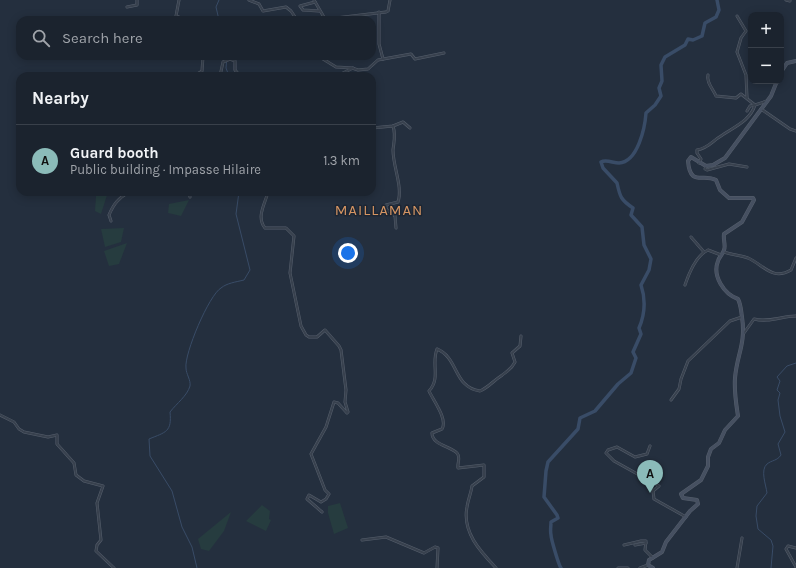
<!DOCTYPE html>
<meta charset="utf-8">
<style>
body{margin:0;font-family:Karla,sans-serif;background:#282f3a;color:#f1f3f6}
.controls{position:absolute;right:12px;top:12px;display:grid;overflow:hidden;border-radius:8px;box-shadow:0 2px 10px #0003}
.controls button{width:36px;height:36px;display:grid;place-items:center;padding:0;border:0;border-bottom:1px solid #39404a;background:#1b232e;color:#f1f3f6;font:20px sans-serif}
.you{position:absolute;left:348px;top:253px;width:14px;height:14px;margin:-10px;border:3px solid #fff;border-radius:50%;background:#1a73e8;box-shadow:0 0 0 6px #1a73e833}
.badge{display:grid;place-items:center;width:26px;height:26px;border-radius:50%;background:#8bbbb9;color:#111;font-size:13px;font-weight:700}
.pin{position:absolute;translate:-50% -33px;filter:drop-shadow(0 1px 2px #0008)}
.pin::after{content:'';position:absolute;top:21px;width:14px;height:12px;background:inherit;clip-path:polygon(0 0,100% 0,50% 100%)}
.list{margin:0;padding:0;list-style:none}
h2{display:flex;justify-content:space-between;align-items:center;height:52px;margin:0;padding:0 16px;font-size:17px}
h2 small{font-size:13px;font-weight:400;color:#a0a4aa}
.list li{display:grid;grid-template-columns:26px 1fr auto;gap:12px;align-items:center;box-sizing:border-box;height:72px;padding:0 16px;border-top:1px solid #39404a}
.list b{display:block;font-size:15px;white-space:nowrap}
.list p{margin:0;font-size:13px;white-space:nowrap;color:#a0a4aa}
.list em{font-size:13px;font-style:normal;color:#a0a4aa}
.icon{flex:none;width:22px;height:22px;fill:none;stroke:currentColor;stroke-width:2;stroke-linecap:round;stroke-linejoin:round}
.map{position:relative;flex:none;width:796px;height:568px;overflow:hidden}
.search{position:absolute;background:#1b232e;box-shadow:0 2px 10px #0003;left:16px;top:16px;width:360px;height:44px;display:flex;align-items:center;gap:10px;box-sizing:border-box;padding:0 14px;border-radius:12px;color:#a0a4aa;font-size:15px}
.panel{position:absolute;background:#1b232e;box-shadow:0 2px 10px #0003;left:16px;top:72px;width:360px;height:124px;border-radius:12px}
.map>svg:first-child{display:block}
.green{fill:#263c3f}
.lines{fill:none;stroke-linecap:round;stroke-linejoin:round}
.stream{stroke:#394c67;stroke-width:1}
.river{stroke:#394c67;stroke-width:3.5}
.street-casing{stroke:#565f6c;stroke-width:3}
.secondary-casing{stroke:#565f6c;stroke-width:4}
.street{stroke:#38414e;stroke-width:2}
.secondary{stroke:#465061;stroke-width:3}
.labels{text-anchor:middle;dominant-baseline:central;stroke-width:3;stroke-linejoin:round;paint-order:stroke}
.quarter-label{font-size:15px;letter-spacing:1px;fill:#d59563;stroke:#1d2633}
</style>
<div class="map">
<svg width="796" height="568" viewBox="0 0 796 568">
<rect width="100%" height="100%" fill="#242f3e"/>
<g class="green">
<path d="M104,192H108L101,214L95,211L96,196Z"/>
<path d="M189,200L181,216L168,213L169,204Z"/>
<path d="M124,228L121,242L105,247L101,229Z"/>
<path d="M127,243L119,264L109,266L104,251Z"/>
<path d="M340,503L348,528L334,534L328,513V506Z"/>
<path d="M262,505L270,511L269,519L271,520L266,531L246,521Z"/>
<path d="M231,512L224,531L209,551L201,549L198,539Z"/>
</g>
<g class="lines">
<g class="stream">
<path d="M219,0L216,7L219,20"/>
<path d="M227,56L226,68L229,76"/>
<path d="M197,568L192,547L182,527L172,491L150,456L149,439C166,432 172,432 170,412C177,403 187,396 190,386C191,380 186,374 186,368C184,354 209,295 221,288C227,283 236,282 244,280L250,270L236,214L239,192"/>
<path d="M771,568L773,546L771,540L758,529L756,516L757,506L767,493C766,485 760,470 767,464C772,460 777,461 781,455L778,444L785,432L780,416L778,400L780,393L777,390L780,381L777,377L787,366L796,363"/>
</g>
<path class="river" d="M561,568C559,566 551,539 551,535C550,531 551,526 551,522L558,518L557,515L544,497L546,471L548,462L578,429L580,418L595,411L618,384L631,373L636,358L633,352L641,334L639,328C645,314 646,300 641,285L649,270L651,259L644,245L642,227L631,215L633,208C621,200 620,197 617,183L603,168L601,162C606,159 613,163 619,163C638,162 645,127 646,113L655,105L661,96L659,88L662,81L661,65L665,57L685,45L688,39L693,40L702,36L705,23L716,17L719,10L717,0"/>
<defs>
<g id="street">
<path d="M179,0L176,16L186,20"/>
<path d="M249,0L259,4L263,11L286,7L291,11L297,20"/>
<path d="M314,0L325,19"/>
<path d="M786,0L790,1"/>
<path d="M315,2L300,6L303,10L319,11"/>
<path d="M127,7L137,5V0"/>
<path d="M379,12V44L383,59"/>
<path d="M737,16L746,31L741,38L737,52L746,75L747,98"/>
<path d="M319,20L386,12L388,11L390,0"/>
<path d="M318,56L336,67L352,68L358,70L368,69L378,60L411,54L415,59L444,53"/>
<path d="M708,75C706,82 713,89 716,96L736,98L741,94L755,105L750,106L747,111"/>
<path d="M194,76L202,71L203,56"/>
<path d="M220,76L223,62L230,59L235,61V70L240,76"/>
<path d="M337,76L353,68"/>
<path d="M761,109L790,129L796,131"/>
<path d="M393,126C396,135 394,141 393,150C393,167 403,187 398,202L386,205V209L395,216L396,228"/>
<path d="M372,128L393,126L403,122L410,128"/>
<path d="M699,163L701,159L697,153V150C709,148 712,141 721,136C734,127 750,121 755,105L767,101"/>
<path d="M706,166L705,169L707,170L729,164L747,167"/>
<path d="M189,192L190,197"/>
<path d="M268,192C265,204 256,217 265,228H286L294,236L290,273L301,326L306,335L309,337H317L325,330L339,346L341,350L346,390L345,402L348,412L347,413L338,403L334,402L326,427L311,454L325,490L329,494L326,499L321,502L309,495L307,499L322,512"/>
<path d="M111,221L109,215C114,203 119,198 129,192"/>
<path d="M691,237L704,252"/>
<path d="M724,252C732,255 740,255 748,258C764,265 772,281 791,270L796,258"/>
<path d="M685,285C689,273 697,255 708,250L721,255"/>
<path d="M744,333L754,319C769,323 781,316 796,316"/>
<path d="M671,400L679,389L681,379L688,361L730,321L742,317"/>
<path d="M0,415L14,422L19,429L24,432L48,437L57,435V444L74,463L76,475L84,481L103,486L97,503L101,540L97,545L96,551L114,568"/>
<path d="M650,446L647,454L635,457L617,447L608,450L606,453L614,461L659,486L653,491L654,499L686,517"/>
<path d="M362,540L386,537L424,553L435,547L438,548L437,568"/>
<path d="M624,545L641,541H646L645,550L653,558"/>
<path d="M635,545L646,543"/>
<path d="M796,548L788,546L786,549L796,567"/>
<path d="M496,568C480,551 462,532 467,507C468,500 471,493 472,486L484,477V465L458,468C457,464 461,457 457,453C450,446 432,445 432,433L442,429C448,419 433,400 429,391C441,378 431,364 437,349C459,358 453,387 480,391C489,387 493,381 501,376C507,371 511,370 515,362L512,353L520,346L521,336"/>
<path d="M618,568H628"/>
<path d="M640,568L648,565"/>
<path d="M737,568L742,538"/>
</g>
<g id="secondary">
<path d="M781,72L787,63L796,61"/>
<path d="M653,568L648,565L649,560L662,552L666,542L690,511L698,504L697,500L683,498L681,494L701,480L708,466V457L711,449L719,443L725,430L738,416C736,403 734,392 735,378C737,354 746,344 742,317C741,311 741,305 738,299C724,294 712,276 718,261C719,257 723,254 724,250C726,246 723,240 724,234L742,222L754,200L753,198H729L720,190L716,180C703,173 690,187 688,161L691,157L706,166L713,165L725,158L771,96L777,81"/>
</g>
</defs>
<use href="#street" class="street-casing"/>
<use href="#secondary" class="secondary-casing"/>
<use href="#street" class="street"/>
<use href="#secondary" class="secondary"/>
</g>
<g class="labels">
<g class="quarter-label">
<text x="379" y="210">MAILLAMAN</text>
</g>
</g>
</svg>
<div class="controls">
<button>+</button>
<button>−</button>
</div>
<div class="you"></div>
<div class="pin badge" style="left:650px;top:493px">A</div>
<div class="search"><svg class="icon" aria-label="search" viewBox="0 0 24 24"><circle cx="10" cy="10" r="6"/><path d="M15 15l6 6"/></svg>Search here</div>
<section class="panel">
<h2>Nearby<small></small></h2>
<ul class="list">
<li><span class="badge">A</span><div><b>Guard booth</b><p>Public building · Impasse Hilaire</p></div><em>1.3 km</em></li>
</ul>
</section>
</div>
